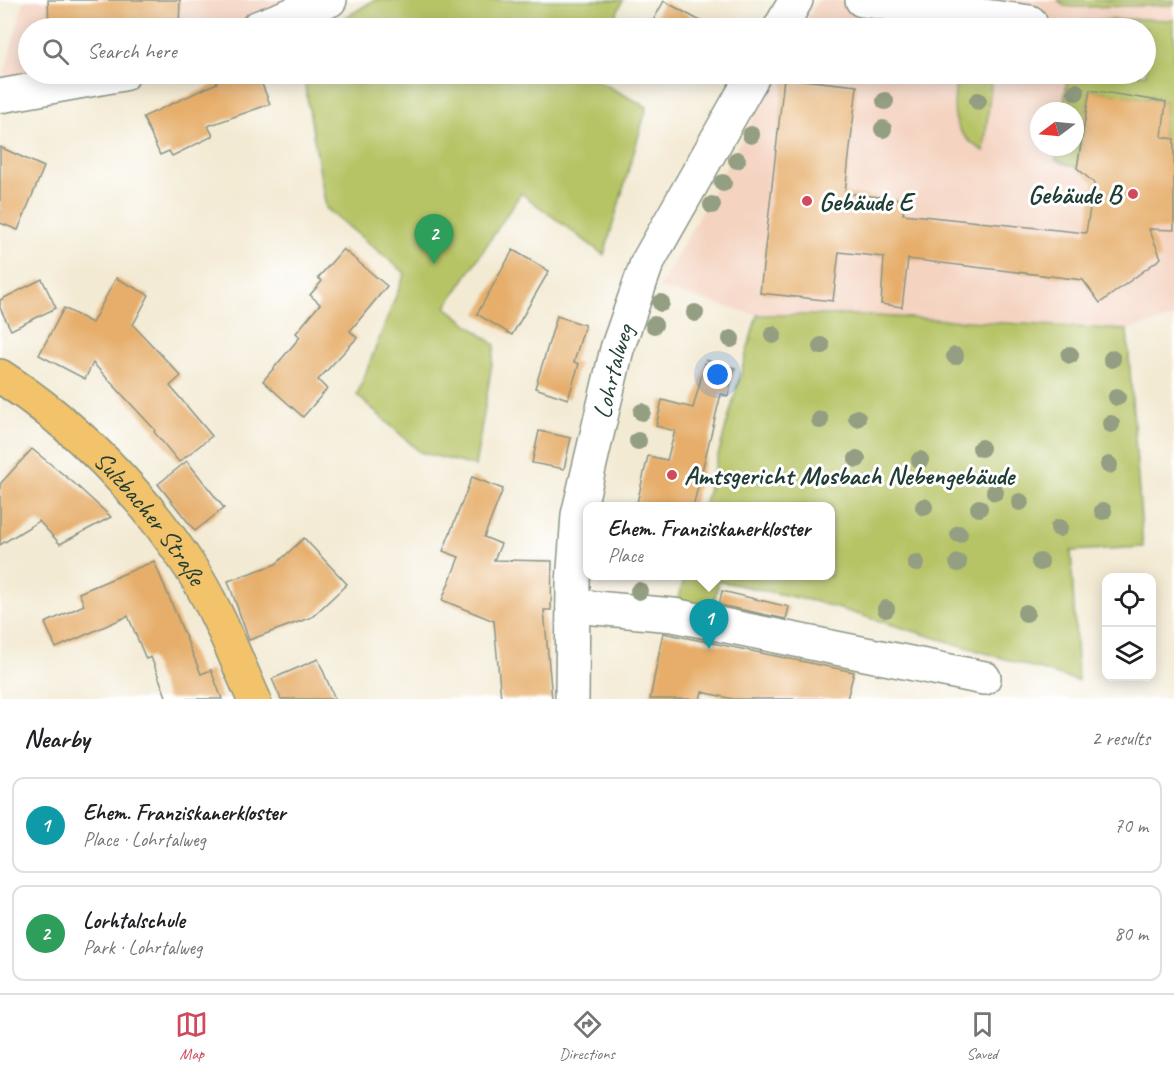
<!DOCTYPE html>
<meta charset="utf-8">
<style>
body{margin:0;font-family:Caveat,sans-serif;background:#f2f2f2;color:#202124}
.controls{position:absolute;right:18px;bottom:18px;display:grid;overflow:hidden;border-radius:12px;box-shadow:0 3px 15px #0003}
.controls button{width:54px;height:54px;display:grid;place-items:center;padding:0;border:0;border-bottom:2px solid #e0e0e0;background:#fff;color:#202124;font:30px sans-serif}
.compass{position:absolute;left:1030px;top:102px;width:54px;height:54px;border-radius:50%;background:#fff;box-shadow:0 3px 15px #0003;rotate:254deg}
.you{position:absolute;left:718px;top:375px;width:21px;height:21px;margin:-15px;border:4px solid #fff;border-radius:50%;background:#1a73e8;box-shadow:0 0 0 9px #1a73e833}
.badge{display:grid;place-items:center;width:39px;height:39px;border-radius:50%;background:#d1495b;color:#fff;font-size:20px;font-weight:700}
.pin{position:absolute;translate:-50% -50px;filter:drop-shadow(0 2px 3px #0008)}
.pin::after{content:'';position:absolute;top:32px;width:21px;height:18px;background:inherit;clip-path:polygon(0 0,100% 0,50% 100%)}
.popup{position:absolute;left:583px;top:502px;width:252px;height:78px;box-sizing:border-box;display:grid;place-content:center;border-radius:12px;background:#fff;filter:drop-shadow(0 2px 4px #0005);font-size:20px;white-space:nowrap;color:#757577}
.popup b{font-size:22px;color:#202124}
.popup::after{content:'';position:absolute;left:50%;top:100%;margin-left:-12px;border:12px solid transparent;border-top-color:#fff}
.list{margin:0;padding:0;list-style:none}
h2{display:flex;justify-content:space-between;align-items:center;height:78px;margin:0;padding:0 24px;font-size:26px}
h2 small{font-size:20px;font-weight:400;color:#757577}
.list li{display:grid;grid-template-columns:39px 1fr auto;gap:18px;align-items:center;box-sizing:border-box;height:96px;margin:0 12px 12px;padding:0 12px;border:2px solid #e0e0e0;border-radius:12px}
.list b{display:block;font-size:22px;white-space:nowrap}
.list p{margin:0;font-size:20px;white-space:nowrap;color:#757577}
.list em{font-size:20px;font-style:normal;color:#757577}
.icon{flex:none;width:33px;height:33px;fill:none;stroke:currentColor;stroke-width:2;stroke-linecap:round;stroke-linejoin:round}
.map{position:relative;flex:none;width:1174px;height:699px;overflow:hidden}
.search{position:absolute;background:#fff;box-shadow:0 3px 15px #0003;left:18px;right:18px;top:18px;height:66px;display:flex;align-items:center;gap:15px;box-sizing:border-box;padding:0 21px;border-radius:33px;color:#757577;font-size:22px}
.sheet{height:294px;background:#fff}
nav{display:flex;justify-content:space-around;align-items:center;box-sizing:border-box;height:84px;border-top:2px solid #e0e0e0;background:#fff;font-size:16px;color:#757577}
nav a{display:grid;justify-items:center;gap:3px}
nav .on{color:#d1495b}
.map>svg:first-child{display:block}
.built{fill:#f4d3c0;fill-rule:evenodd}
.green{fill:#b7c466;stroke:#6b804d;stroke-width:1.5}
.building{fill:#e6ae6a}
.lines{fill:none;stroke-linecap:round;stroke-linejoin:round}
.minor-casing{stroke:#899484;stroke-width:36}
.major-casing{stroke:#899484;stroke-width:36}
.minor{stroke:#fff;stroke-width:33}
.major{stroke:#f2c36a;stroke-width:33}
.tree{fill:#939e82}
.poi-dot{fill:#d1495b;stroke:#fff;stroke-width:2}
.labels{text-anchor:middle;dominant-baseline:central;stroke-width:6;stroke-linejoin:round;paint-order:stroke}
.poi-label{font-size:26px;font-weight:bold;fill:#1f3d34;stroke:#fff;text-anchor:start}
.street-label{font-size:26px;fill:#1f3d34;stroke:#fff}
</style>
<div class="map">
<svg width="1174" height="699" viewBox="0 0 1174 699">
<rect width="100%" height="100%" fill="#fff"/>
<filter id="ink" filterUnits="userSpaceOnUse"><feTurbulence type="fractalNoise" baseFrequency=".0167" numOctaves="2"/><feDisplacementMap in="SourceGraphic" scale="12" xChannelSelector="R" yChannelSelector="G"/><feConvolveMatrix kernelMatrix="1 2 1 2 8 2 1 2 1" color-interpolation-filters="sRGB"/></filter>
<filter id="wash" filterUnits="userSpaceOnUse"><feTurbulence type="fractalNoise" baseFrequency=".008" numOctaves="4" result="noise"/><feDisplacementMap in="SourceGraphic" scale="24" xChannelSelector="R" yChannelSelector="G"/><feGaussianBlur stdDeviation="1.35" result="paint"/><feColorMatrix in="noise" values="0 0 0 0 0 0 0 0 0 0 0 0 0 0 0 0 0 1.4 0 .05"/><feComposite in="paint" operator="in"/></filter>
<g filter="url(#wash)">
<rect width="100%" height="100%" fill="#f3ead3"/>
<g class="built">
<path d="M24,0H288L225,28H28V74H58L1,86Z"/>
<path d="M818,0H1174V318L1127,330L858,315H757L659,288L778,74H1146V28H803ZM1039,111H1075V147H1039Z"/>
</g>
<g class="green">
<path d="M374,0H623L610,28H329Z"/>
<path d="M1058,0H1174V5L1075,7L1064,6Z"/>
<path d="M1138,19L1174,20V139L1162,137L1166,102L1090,90L1077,168L1056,160L1058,147H1075V111H1063L1068,74H1146V28H1075V22Z"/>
<path d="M303,74H591L590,77L647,107L604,255L521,193L446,307L495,345L475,466L420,452L357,395L405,273L326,208Z"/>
<path d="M957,74H992L984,151C948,131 953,110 957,74Z"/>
<path d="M757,315H858L1127,330L1143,547L1071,551L1078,681L817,602L719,581L712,609L678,600L685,576H831V506H704Z"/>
</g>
<g id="blocks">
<g class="building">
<path d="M48,0H180L179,28H49Z"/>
<path d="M664,1L713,28H649Z"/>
<path d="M229,74H258L270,104L208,126L213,136L172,156L169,151L160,155L143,117L217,83L216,78Z"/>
<path d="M784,78L857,86L845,193L905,200L903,214L1086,233L1094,183L1077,168L1090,90L1166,102L1162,137L1174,139V230L1149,229L1161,258L1100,303L1083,280L908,259L902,307L881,304L884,257L839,252L833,301L760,293Z"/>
<path d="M0,147L44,167L18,230L0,223Z"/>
<path d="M343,249L387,286L350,331L357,338L318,380L327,389L303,417L263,381L300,337L296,333L320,304L310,295L322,281L318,278Z"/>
<path d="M513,250L549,271L512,335L477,314Z"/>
<path d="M116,278L149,295L133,325L181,376L170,386L212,436L179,462L154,432L155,430L93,363L85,379L39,355L64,308L92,323Z"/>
<path d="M42,279L56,308L11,330L0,308V300Z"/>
<path d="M557,316L585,325L574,362L579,364L568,399L535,388Z"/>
<path d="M706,360L735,368L728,396L721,394L693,507H636L648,456L667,460L675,431L656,426L662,400L693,408Z"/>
<path d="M539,431L571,438L564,469L532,463Z"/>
<path d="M32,449L75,484L111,517L60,544L39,521L0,545V484Z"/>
<path d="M187,461L224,508L195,531L158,484Z"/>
<path d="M472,477L503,489L484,537L501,544L494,560L552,561L551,610H544L552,699H501L494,621L442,600L459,557L443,551Z"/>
<path d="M304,538L347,584L312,617L249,640L228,581L276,564Z"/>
<path d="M154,561L201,674L211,670L222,699H167L151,657L146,659L128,616L56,648L45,623L84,605L79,593Z"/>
<path d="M722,591L789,607L786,619L719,605Z"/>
<path d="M663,633L854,672L847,699H733L702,692L700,699H650Z"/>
<path d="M318,659L335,699H281L272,679Z"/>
</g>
</g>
</g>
<g filter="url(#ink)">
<use href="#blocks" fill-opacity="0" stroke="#899484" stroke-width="1.5"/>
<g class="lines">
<defs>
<g id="minor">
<path d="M862,0L1030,22"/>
<path d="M257,28L330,0"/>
<path d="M780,28L796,0"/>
<path d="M0,96L123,74"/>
<path d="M573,606L673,615L984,678"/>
<path id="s1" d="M572,699L573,583L578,515L617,349L647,263L754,74"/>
</g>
<g id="major">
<path id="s2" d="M0,376C76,425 141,492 190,567C217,608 234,655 254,699"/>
</g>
</defs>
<use href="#minor" class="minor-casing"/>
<use href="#major" class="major-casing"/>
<use href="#minor" class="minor"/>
<use href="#major" class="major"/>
</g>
<g class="tree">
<circle cx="1076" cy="92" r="9"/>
<circle cx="885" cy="101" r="9"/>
<circle cx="978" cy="101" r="9"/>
<circle cx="883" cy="129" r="9"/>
<circle cx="751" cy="135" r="9"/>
<circle cx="737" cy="160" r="9"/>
<circle cx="723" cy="183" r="9"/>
<circle cx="712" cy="205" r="9"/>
<circle cx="661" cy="303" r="9"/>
<circle cx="695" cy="313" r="9"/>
<circle cx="654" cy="325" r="9"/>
<circle cx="773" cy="335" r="9"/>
<circle cx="731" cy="339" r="9"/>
<circle cx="821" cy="346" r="9"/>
<circle cx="1070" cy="355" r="9"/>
<circle cx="955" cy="356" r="9"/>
<circle cx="1112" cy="359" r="9"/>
<circle cx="1117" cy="397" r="9"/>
<circle cx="642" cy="412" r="9"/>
<circle cx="857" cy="418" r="9"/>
<circle cx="820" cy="420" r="9"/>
<circle cx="1111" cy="424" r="9"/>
<circle cx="638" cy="441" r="9"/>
<circle cx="981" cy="448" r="9"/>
<circle cx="857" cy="459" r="9"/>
<circle cx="920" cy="460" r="9"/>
<circle cx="1109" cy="465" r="9"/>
<circle cx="995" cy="492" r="9"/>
<circle cx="1020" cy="502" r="9"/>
<circle cx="924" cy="507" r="9"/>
<circle cx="979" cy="508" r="9"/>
<circle cx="1103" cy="511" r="9"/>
<circle cx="1059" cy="528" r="9"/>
<circle cx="959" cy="534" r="9"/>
<circle cx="1040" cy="562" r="9"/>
<circle cx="916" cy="563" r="9"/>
<circle cx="958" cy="563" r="9"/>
<circle cx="639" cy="591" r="9"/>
<circle cx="886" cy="609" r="9"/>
<circle cx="1026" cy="613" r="9"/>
</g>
</g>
<g class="poi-dot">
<circle cx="1133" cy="194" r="6"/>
<circle cx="807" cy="201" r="6"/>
<circle cx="672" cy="475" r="6"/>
</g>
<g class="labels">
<g class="poi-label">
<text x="1121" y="194" text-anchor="end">Gebäude B</text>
<text x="819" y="201">Gebäude E</text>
<text x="684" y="475">Amtsgericht Mosbach Nebengebäude</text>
</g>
<g class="street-label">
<text stroke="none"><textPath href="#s1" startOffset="332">Lohrtalweg</textPath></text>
<text stroke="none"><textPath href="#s2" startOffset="208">Sulzbacher Straße</textPath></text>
</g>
</g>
</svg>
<div class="controls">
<button><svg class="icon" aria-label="locate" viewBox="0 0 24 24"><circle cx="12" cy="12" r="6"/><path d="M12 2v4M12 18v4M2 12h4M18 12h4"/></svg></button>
<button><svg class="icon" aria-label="layers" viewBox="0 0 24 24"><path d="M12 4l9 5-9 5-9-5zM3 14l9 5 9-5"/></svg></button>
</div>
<svg class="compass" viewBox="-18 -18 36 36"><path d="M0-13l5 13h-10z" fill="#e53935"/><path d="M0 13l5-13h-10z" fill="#757577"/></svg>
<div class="you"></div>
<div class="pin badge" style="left:709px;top:649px;background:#0f9aa8">1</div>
<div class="popup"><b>Ehem. Franziskanerkloster</b>Place</div>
<div class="pin badge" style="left:434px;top:264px;background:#2e9e5b">2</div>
<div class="search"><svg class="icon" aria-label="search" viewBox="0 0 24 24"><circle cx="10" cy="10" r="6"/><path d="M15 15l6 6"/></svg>Search here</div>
</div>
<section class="sheet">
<h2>Nearby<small>2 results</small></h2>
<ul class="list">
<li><span class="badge" style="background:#0f9aa8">1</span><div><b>Ehem. Franziskanerkloster</b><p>Place · Lohrtalweg</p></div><em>70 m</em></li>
<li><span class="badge" style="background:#2e9e5b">2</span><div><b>Lorhtalschule</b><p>Park · Lohrtalweg</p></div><em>80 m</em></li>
</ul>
</section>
<nav>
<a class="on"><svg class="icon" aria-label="map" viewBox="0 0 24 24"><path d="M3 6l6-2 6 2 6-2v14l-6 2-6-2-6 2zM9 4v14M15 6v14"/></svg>Map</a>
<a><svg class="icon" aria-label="directions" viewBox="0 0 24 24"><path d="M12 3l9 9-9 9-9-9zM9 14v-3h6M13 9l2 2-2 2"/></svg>Directions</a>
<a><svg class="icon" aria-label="saved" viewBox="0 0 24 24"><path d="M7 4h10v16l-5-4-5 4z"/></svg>Saved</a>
</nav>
